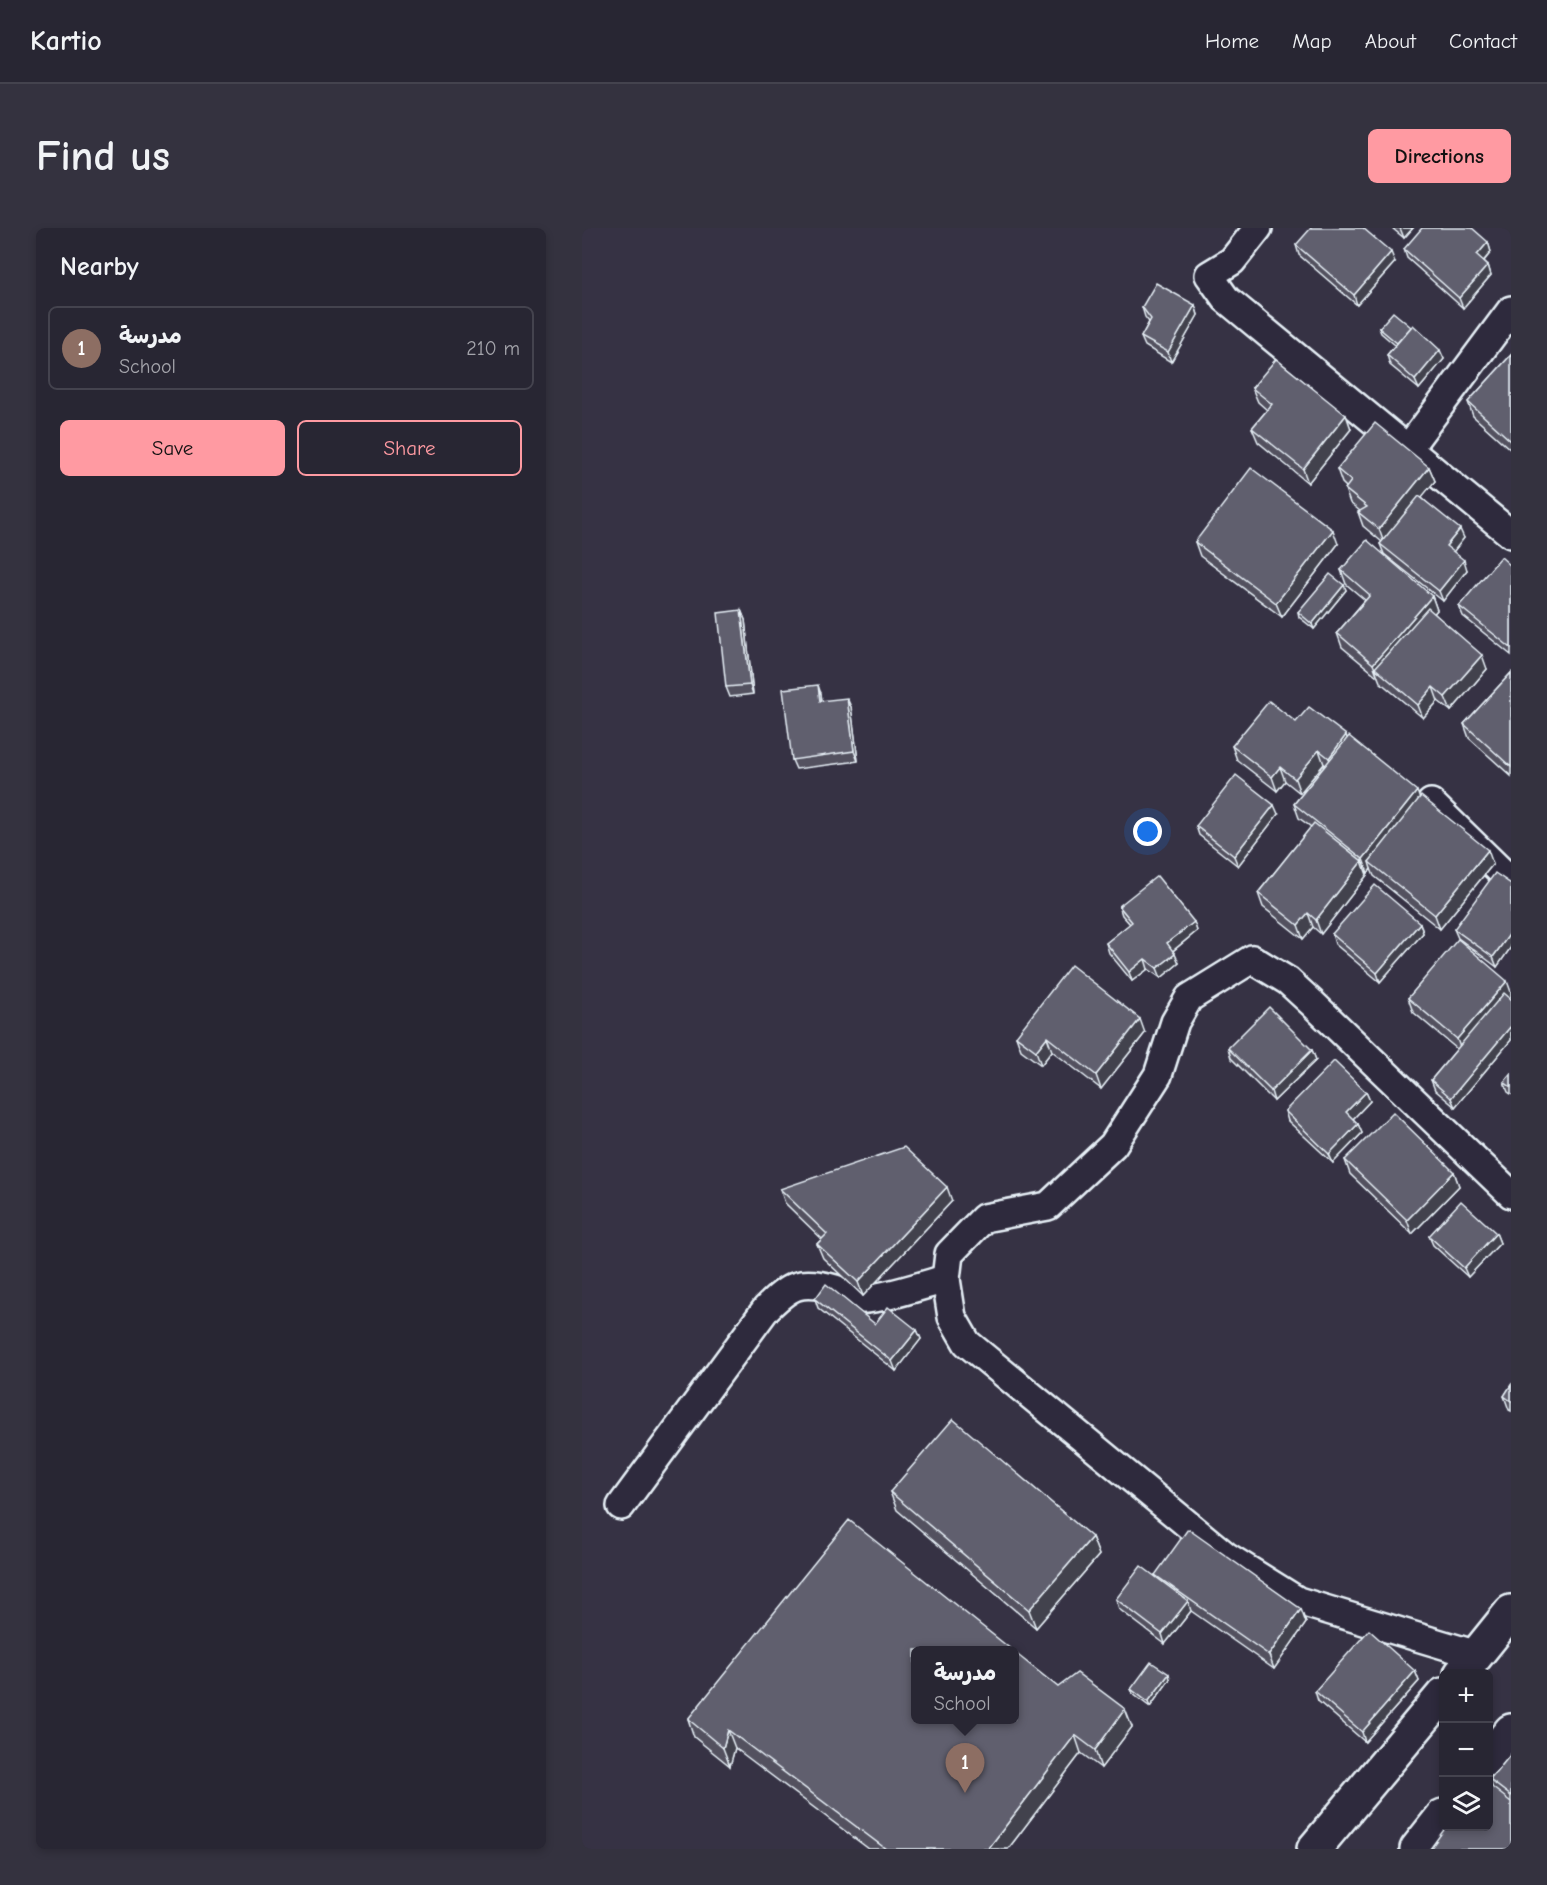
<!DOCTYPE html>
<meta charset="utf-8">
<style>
body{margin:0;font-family:"Comic Neue","Playpen Sans Arabic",sans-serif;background:#34323f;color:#f1f3f6}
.controls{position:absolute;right:18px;bottom:18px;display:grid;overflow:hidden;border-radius:9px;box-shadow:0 3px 9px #0003}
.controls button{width:54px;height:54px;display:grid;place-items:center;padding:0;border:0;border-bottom:2px solid #44434e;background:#282633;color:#f1f3f6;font:30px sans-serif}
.you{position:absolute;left:566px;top:604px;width:21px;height:21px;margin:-15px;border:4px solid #fff;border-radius:50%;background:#1a73e8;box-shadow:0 0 0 9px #1a73e833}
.badge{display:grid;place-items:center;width:39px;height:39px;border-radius:50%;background:#ff9aa2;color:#fff;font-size:20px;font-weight:700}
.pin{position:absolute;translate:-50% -50px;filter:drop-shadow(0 2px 3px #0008)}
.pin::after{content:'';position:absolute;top:32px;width:21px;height:18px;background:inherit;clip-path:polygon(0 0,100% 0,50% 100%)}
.popup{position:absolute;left:329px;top:1418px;width:108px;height:78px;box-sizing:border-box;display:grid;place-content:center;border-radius:9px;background:#282633;filter:drop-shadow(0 2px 4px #0005);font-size:20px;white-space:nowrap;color:#a5a5ac}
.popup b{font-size:22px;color:#f1f3f6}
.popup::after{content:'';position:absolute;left:50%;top:100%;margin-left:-12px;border:12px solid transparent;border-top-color:#282633}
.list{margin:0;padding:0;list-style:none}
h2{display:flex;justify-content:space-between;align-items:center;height:78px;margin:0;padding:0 24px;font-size:26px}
h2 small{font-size:20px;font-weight:400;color:#a5a5ac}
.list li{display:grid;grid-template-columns:39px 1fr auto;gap:18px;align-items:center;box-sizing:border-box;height:84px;margin:0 12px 12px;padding:0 12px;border:2px solid #44434e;border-radius:9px}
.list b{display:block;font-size:22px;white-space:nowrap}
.list p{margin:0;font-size:20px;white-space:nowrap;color:#a5a5ac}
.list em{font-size:20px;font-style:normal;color:#a5a5ac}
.actions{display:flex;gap:12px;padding:18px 24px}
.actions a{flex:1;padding:14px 0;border:2px solid #ff9aa2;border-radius:9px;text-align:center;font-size:21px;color:#ff9aa2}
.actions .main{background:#ff9aa2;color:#111}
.icon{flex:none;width:33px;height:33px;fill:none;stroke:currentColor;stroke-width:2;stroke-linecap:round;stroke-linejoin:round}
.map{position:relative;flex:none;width:929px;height:1621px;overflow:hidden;border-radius:9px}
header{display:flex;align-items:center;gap:36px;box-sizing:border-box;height:84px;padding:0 30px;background:#282633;border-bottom:2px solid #44434e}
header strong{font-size:28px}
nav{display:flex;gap:33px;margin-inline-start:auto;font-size:21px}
.intro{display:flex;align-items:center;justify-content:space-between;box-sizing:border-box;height:144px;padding:0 36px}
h1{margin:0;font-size:42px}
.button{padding:15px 27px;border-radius:9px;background:#ff9aa2;color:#111;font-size:21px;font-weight:700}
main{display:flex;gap:36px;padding:0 36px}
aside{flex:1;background:#282633;border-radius:9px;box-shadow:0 3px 9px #0003}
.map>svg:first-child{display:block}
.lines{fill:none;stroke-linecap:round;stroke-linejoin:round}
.street-casing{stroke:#e8f1f8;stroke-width:32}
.secondary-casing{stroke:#e8f1f8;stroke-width:38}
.street{stroke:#2f2a3d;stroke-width:27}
.secondary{stroke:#2f2a3d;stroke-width:33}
.wall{fill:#53515f;stroke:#e8f1f8;stroke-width:1.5}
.shaded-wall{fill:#43424d;stroke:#e8f1f8;stroke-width:1.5}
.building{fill:#605e6e;stroke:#e8f1f8;stroke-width:1.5}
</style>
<header>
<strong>Kartio</strong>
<nav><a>Home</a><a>Map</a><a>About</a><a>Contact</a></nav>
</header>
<div class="intro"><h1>Find us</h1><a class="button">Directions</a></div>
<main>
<aside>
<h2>Nearby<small></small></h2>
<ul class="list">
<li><span class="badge" style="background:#8d6e63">1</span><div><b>مدرسة</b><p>School</p></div><em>210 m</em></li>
</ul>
<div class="actions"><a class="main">Save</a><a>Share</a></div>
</aside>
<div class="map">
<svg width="929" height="1621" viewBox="0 0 929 1621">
<rect width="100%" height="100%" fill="#363244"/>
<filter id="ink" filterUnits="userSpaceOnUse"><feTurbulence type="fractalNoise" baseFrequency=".0167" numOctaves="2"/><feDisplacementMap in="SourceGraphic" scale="12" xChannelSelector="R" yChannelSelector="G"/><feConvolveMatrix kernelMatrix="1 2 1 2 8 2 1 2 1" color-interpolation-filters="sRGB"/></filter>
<g filter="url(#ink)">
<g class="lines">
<defs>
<g id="street">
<path d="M676,0L650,33L627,47L644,71L929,306"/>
<path d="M825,222L929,82"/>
<path d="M849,575L929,653"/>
<path d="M39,1278L184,1081C208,1057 218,1051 253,1061C260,1063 267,1070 274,1071C293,1074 343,1056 364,1051"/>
<path d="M895,1427L716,1373L644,1328L385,1115L370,1089L364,1051L367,1026L402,990L466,978L531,917L576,847L593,794L607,770L670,731L706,753L730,775L929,966"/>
</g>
<g id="secondary">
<path d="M879,1446L929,1384"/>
<path d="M906,1531L929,1503"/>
<path d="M732,1621L861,1467"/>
<path d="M835,1621L861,1588"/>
</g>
</defs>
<use href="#street" class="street-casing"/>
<use href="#secondary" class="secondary-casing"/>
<use href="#street" class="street"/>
<use href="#secondary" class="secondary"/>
</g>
<g class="wall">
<path d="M810,0H831L822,10Z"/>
<path d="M906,14L909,24L902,33L906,37L909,47L881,80L825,30L822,21Z"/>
<path d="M714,17L813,34L775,77L717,27Z"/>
<path d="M613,77L616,87L589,134L563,118L559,109L567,94L563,89L560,79Z"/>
<path d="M797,100L862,131L837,161L808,137L805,127L813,117L799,105Z"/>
<path d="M929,127V222L891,188L886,174Z"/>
<path d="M670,160L764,187L769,201L726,255L676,214L670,200L685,182L676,174Z"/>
<path d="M847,239L853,253L839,269L882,310L871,324L885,342L861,373L802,326L798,316L800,314L781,298L776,284L778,283L768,275L763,261L764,259L760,255L755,241Z"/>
<path d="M613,314L756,316L700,389L618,328Z"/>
<path d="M929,338V427L881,388L877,378Z"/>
<path d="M759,342L850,368L855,382L852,385L905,441L869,483L856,473L841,490L798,454L796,449L760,419L755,405L783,372L764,356Z"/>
<path d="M762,357L764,362L732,401L717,389L716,384Z"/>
<path d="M159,382L163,392L171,466L148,469L144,459Z"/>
<path d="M929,445V548L887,510L882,496Z"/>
<path d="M239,466L240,473L269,479L276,533L214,541L210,532Z"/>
<path d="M714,494L765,510L838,570L911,636L858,701L792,648L789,641L786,645L784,643L785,647L739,706L731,699L721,711L681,679L676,665L729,599L717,590L712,576L744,537L742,536L718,565L703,553L695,563L655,532L650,518Z"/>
<path d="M696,586L656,638L617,607L614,598Z"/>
<path d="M929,656V719L915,739L876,710L872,701Z"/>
<path d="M537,678L612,694L615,703L591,723L597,735L579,750L566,741L550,753L527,725L524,715L548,696L540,687Z"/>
<path d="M838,695L841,705L798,754L753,716L750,706Z"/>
<path d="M927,769L929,771V812L873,879L853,862L849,852L875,821L831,784L826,770Z"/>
<path d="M563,805L519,861L470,823L459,837L439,822L434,808Z"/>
<path d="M646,820L730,822L734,832L692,873L649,830Z"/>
<path d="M929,846V866L926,864L922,854Z"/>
<path d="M784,864L788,873L771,891L776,896L780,905L751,935L706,893L703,883Z"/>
<path d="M763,932L872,944L877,958L830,1006L768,946Z"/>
<path d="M198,961L370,973L281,1068L241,1030L235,1016L240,1011L203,975Z"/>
<path d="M914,1005L918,1015L886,1049L851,1017L847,1008Z"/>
<path d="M233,1071L293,1096L335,1102L339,1111L314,1143L236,1080Z"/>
<path d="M929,1157V1183L927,1182L922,1168Z"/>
<path d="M308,1264L510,1309L517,1327L454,1400L315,1282Z"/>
<path d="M573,1347L724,1395L692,1441L609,1383L583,1416L537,1381L534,1371L573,1349Z"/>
<path d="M833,1443L837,1453L783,1514L736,1473L733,1463Z"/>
<path d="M588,1451L568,1479L551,1466L549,1461Z"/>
<path d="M476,1459L550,1499L519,1540L499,1525L426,1621H287L153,1520L148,1538L112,1509L106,1491Z"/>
<path d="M929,1526V1621L908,1552Z"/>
</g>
<g class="shaded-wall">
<path d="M818,0H831L822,10Z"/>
<path d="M906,14L909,24L898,37L895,27Z"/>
<path d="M809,24L813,34L775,77L772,67Z"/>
<path d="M906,37L909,47L881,80L877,70Z"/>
<path d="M613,77L616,87L589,134L586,124Z"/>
<path d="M858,122L862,131L837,161L833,152Z"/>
<path d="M764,187L769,201L726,255L721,241Z"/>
<path d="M847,239L853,253L802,315L797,301Z"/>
<path d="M878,301L882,310L868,328L864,318Z"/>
<path d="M751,302L756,316L700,389L694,375Z"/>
<path d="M882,332L885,342L861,373L857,363Z"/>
<path d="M762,357L764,362L732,401L730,396Z"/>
<path d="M850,368L855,382L799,445L793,440L796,449L791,436Z"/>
<path d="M159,382L163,392L171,466L168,457Z"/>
<path d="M900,427L905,441L869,483L863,469Z"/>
<path d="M236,457L239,466L241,483L238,473Z"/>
<path d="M851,459L856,473L841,490L836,477Z"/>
<path d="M265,470L269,479L276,533L272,523Z"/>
<path d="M764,507L769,521L752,543L747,530Z"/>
<path d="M737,522L742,536L718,565L713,551Z"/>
<path d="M698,539L703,553L695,563L690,549Z"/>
<path d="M835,563L840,577L787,634L789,641L786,645L781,631Z"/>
<path d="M692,577L696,586L656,638L652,628Z"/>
<path d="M906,622L911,636L858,701L853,687Z"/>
<path d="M780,633L785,647L739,706L734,692Z"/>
<path d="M726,685L731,699L721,711L716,697Z"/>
<path d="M612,694L615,703L588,725L585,715Z"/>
<path d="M838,695L841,705L798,754L795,745Z"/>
<path d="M929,704V719L915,739L911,729Z"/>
<path d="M593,726L597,735L579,750L575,740Z"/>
<path d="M563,731L566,741L550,753L547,744Z"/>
<path d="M925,753L929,764V768L880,825L875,811Z"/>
<path d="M558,791L563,805L519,861L514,847Z"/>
<path d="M929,798V812L873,879L869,870Z"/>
<path d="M465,809L470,823L459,837L454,823Z"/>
<path d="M730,822L734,832L692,873L689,863Z"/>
<path d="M784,864L788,873L768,894L764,884Z"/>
<path d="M776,896L780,905L751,935L747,926Z"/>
<path d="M872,944L877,958L830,1006L825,992Z"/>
<path d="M365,959L370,973L281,1068L276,1054Z"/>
<path d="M914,1005L918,1015L886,1049L882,1040Z"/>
<path d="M335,1102L339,1111L314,1143L310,1133Z"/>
<path d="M510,1309L517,1327L454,1400L447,1382Z"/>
<path d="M606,1373L609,1383L583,1416L580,1406Z"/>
<path d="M719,1381L724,1395L692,1441L687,1427Z"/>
<path d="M833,1443L837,1453L783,1514L780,1504Z"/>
<path d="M587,1446L588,1451L568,1479L566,1474Z"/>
<path d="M543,1481L550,1499L519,1540L513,1522Z"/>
<path d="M146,1502L153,1520L148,1538L141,1520Z"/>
<path d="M493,1507L499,1525L426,1621H406Z"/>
</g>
<g class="building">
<path d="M729,0H781L809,24L772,67L714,17Z"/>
<path d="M840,0H890L906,14L895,27L906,37L877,70L822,21Z"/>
<path d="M574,55L613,77L586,124L559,109L569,91L560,79Z"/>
<path d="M811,84L829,99L815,115L797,100Z"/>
<path d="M831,97L858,122L833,152L805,127Z"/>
<path d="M929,127V213L886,174Z"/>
<path d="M694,131L764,187L721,241L670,200L690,176L670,160Z"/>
<path d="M793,195L847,239L797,301L776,284L785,279L763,261L769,253L755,241Z"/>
<path d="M669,240L751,302L694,375L613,314Z"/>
<path d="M837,268L878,301L864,318L882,332L857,363L798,316Z"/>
<path d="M785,312L850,368L791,436L755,405L788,367L759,342Z"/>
<path d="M919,329L929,338V420L877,378Z"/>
<path d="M748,346L762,357L730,396L716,384Z"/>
<path d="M846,380L900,427L863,469L851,459L836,477L793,440Z"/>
<path d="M159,382L168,457L144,459L136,385Z"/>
<path d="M929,445V539L882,496Z"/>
<path d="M236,457L238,473L265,470L272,523L210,532L201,461Z"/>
<path d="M687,473L714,494L727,479L764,507L747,530L737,522L713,551L698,539L690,549L650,518Z"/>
<path d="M767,508L835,563L781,631L712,576Z"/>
<path d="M654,547L692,577L652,628L614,598Z"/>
<path d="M839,568L906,622L853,687L787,634Z"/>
<path d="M732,595L780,633L734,692L726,685L716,697L676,665Z"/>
<path d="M913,645L929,656V704L911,729L872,701Z"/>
<path d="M575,648L612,694L585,715L593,726L575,740L563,731L547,744L524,715L550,694L537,678Z"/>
<path d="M793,657L838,695L795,745L750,706Z"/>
<path d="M876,711L925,753L875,811L826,770Z"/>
<path d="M489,737L558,791L514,847L465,809L454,823L434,808Z"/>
<path d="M922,765L929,771V798L869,870L849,852Z"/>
<path d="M687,779L730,822L689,863L646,820Z"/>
<path d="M752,833L784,864L764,884L776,896L747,926L703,883Z"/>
<path d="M929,846V859L922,854Z"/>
<path d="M811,884L872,944L825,992L763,932Z"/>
<path d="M322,919L365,959L276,1054L235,1016L245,1006L198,961Z"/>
<path d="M879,973L914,1005L882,1040L847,1008Z"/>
<path d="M244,1056L293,1096L306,1079L335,1102L310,1133L233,1071Z"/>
<path d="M929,1157V1173L922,1168Z"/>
<path d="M371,1191L510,1309L447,1382L308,1264Z"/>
<path d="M267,1292L430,1422H333V1491H432V1424L476,1459L495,1445L543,1481L513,1522L493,1507L406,1621H304L146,1502L141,1520L106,1491Z"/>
<path d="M606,1301L719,1381L687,1427L573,1347Z"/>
<path d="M559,1338L606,1373L580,1406L534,1371Z"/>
<path d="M787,1402L833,1443L780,1504L733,1463Z"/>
<path d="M569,1434L587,1446L566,1474L549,1461Z"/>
<path d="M929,1526V1568L908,1552Z"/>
<path d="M906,1556L929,1574V1621H848L864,1599H906Z"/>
</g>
</g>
</svg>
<div class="controls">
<button>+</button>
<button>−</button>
<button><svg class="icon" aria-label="layers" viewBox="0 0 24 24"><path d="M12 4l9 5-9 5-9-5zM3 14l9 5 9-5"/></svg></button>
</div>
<div class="you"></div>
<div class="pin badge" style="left:383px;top:1565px;background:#8d6e63">1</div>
<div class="popup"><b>مدرسة</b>School</div>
</div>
</main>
